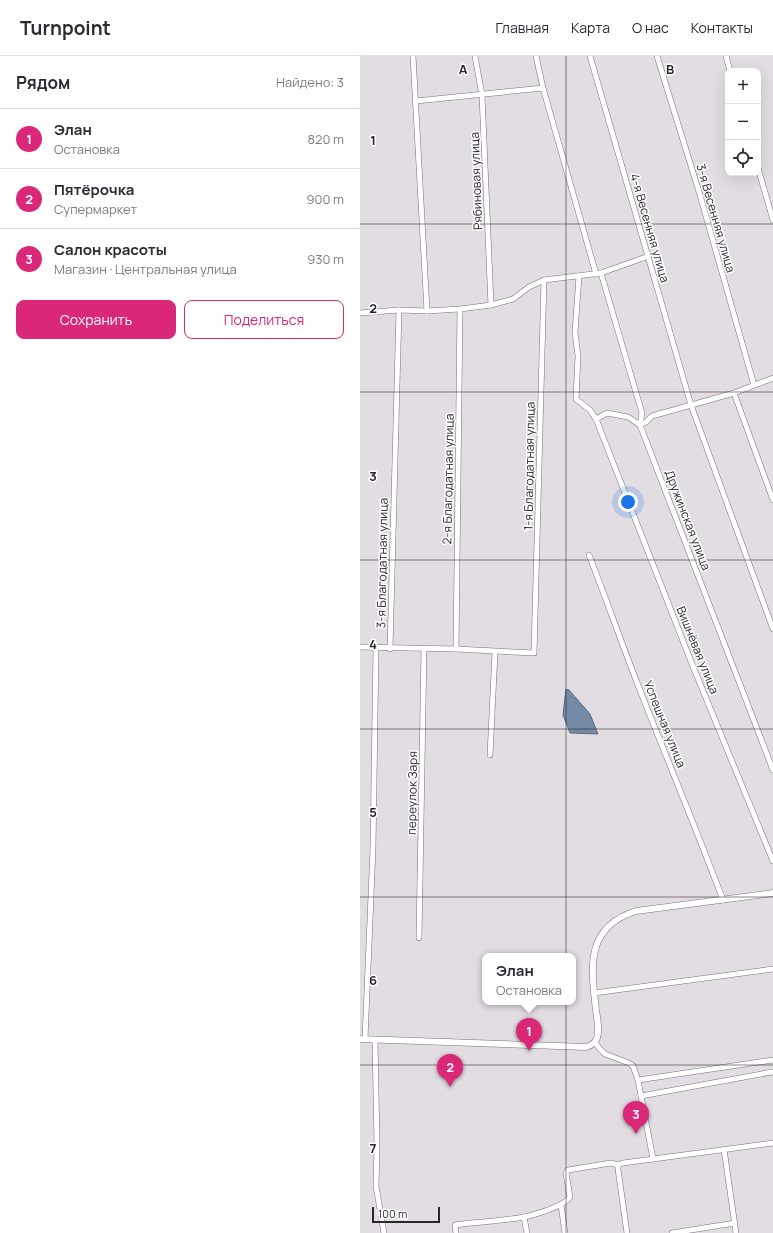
<!DOCTYPE html>
<html lang="ru">
<meta charset="utf-8">
<style>
body{margin:0;font-family:Manrope,sans-serif;background:#f7f7f7;color:#2b2b33}
.controls{position:absolute;right:12px;top:12px;display:grid;overflow:hidden;border-radius:8px;box-shadow:0 4px 16px #0002}
.controls button{width:36px;height:36px;display:grid;place-items:center;padding:0;border:0;border-bottom:1px solid #e1e1e2;background:#fff;color:#2b2b33;font:20px sans-serif}
.scale{position:absolute;left:12px;bottom:10px;width:68px;box-sizing:border-box;padding-left:4px;border:2px solid #282629;border-top:0;font-size:11px;line-height:14px;white-space:nowrap;color:#282629;-webkit-text-stroke:3px #fff;paint-order:stroke}
.you{position:absolute;left:268px;top:446px;width:14px;height:14px;margin:-10px;border:3px solid #fff;border-radius:50%;background:#1a73e8;box-shadow:0 0 0 6px #1a73e833}
.badge{display:grid;place-items:center;width:26px;height:26px;border-radius:50%;background:#db2777;color:#fff;font-size:13px;font-weight:700}
.pin{position:absolute;translate:-50% -33px;filter:drop-shadow(0 1px 2px #0008)}
.pin::after{content:'';position:absolute;top:21px;width:14px;height:12px;background:inherit;clip-path:polygon(0 0,100% 0,50% 100%)}
.popup{position:absolute;left:122px;top:897px;width:94px;height:52px;box-sizing:border-box;display:grid;place-content:center;border-radius:8px;background:#fff;filter:drop-shadow(0 1px 3px #0005);font-size:13px;white-space:nowrap;color:#7c7c81}
.popup b{font-size:15px;color:#2b2b33}
.popup::after{content:'';position:absolute;left:50%;top:100%;margin-left:-8px;border:8px solid transparent;border-top-color:#fff}
.list{margin:0;padding:0;list-style:none}
h2{display:flex;justify-content:space-between;align-items:center;height:52px;margin:0;padding:0 16px;font-size:17px}
h2 small{font-size:13px;font-weight:400;color:#7c7c81}
.list li{display:grid;grid-template-columns:26px 1fr auto;gap:12px;align-items:center;box-sizing:border-box;height:60px;padding:0 16px;border-top:1px solid #e1e1e2}
.list b{display:block;font-size:15px;white-space:nowrap}
.list p{margin:0;font-size:13px;white-space:nowrap;color:#7c7c81}
.list em{font-size:13px;font-style:normal;color:#7c7c81}
.actions{display:flex;gap:8px;padding:12px 16px}
.actions a{flex:1;padding:9px 0;border:1px solid #db2777;border-radius:8px;text-align:center;font-size:14px;color:#db2777}
.actions .main{background:#db2777;color:#fff}
.icon{flex:none;width:22px;height:22px;fill:none;stroke:currentColor;stroke-width:2;stroke-linecap:round;stroke-linejoin:round}
.map{position:relative;flex:none;width:413px;height:1177px;overflow:hidden}
header{display:flex;align-items:center;gap:24px;box-sizing:border-box;height:56px;padding:0 20px;background:#fff;border-bottom:1px solid #e1e1e2}
header strong{font-size:19px}
nav{display:flex;gap:22px;margin-inline-start:auto;font-size:14px}
main{display:flex}
aside{flex:1;background:#fff}
.map>svg:first-child{display:block}
.water{fill:#7489a4;stroke:#5d6b7f}
.lines{fill:none;stroke-linecap:round;stroke-linejoin:round}
.minor-casing{stroke:#777178;stroke-width:6}
.tertiary-casing{stroke:#777178;stroke-width:7}
.minor{stroke:#fff;stroke-width:5}
.tertiary{stroke:#fff;stroke-width:6}
.grid{fill:none;stroke:#282629;stroke-width:1;stroke-opacity:0.55}
.labels{text-anchor:middle;dominant-baseline:central;stroke-width:3;stroke-linejoin:round;paint-order:stroke}
.street-label{font-size:12px;fill:#282629;stroke:#fff}
.grid-label{font-size:13px;text-anchor:middle;font-weight:bold;fill:#282629;stroke:#fff;stroke-width:3;stroke-linejoin:round;paint-order:stroke}
</style>
<header>
<strong>Turnpoint</strong>
<nav><a>Главная</a><a>Карта</a><a>О нас</a><a>Контакты</a></nav>
</header>
<main>
<aside>
<h2>Рядом<small>Найдено: 3</small></h2>
<ul class="list">
<li><span class="badge">1</span><div><b>Элан</b><p>Остановка</p></div><em>820 m</em></li>
<li><span class="badge">2</span><div><b>Пятёрочка</b><p>Супермаркет</p></div><em>900 m</em></li>
<li><span class="badge">3</span><div><b>Салон красоты</b><p>Магазин · Центральная улица</p></div><em>930 m</em></li>
</ul>
<div class="actions"><a class="main">Сохранить</a><a>Поделиться</a></div>
</aside>
<div class="map">
<svg width="413" height="1177" viewBox="0 0 413 1177">
<rect width="100%" height="100%" fill="#e2dce3"/>
<path class="water" d="M206,633L209,634L230,658L238,678L210,677L203,659Z"/>
<g class="lines">
<defs>
<g id="minor">
<path d="M53,0L67,255"/>
<path d="M115,0L122,39L131,249"/>
<path d="M176,0L183,32L236,218"/>
<path d="M230,0L331,349L413,573"/>
<path d="M297,0L340,139L394,329"/>
<path d="M366,0L370,15"/>
<path d="M56,45L183,32"/>
<path d="M398,112L413,164"/>
<path d="M241,217L282,357L280,369L413,714"/>
<path d="M219,220L215,276L218,300L216,343L230,354L236,363L247,357L268,361L280,369L286,366L292,360L374,337L413,322"/>
<path d="M0,257L39,254L67,255L100,253L131,249L153,243L169,231L184,224L241,217L289,200"/>
<path d="M374,337L413,444"/>
<path d="M236,363L332,608L413,805"/>
<path d="M229,499C246,542 261,586 278,629C306,701 336,772 363,844"/>
<path d="M0,591L96,593L174,597L184,224"/>
<path d="M30,593L39,254"/>
<path d="M96,593L100,253"/>
<path d="M130,699L135,596"/>
<path d="M59,882L64,593"/>
<path d="M234,937L413,913"/>
<path d="M5,983L13,792L16,592"/>
<path d="M15,984L17,1089L16,1130L24,1177"/>
<path d="M235,986L239,992L245,998L269,1007L273,1010L278,1024L293,1103"/>
<path d="M278,1024L413,1004"/>
<path d="M281,1040L412,1016"/>
<path d="M364,1093L376,1177"/>
<path d="M258,1109L263,1107L413,1087"/>
<path d="M258,1109V1113L267,1177"/>
<path d="M201,1149L205,1177"/>
<path d="M164,1161L167,1177"/>
<path d="M96,1177L95,1169C118,1166 142,1165 164,1161C174,1159 205,1150 210,1141L206,1117L208,1114L251,1107L258,1109"/>
<path d="M312,1177L375,1167"/>
</g>
<path id="tertiary" d="M0,983L226,991C231,990 235,987 237,982C240,974 237,962 236,954C231,911 225,871 276,855L413,837"/>
</defs>
<use href="#minor" class="minor-casing"/>
<use href="#tertiary" class="tertiary-casing"/>
<use href="#minor" class="minor"/>
<use href="#tertiary" class="tertiary"/>
</g>
<path class="grid" d="M206,0V1177M0,168H413M0,336H413M0,504H413M0,673H413M0,841H413M0,1009H413"/>
<g class="labels">
<g class="street-label">
<text transform="translate(116 125) rotate(-92)">Рябиновая улица</text>
<text transform="translate(356 162) rotate(74)">3-я Весенняя улица</text>
<text transform="translate(290 172) rotate(74)">4-я Весенняя улица</text>
<text transform="translate(169 410) rotate(-89)">1-я Благодатная улица</text>
<text transform="translate(88 423) rotate(-89)">2-я Благодатная улица</text>
<text transform="translate(328 464) rotate(69)">Дружинская улица</text>
<text transform="translate(22 507) rotate(-89)">3-я Благодатная улица</text>
<text transform="translate(338 594) rotate(68)">Вишнёвая улица</text>
<text transform="translate(305 668) rotate(68)">Успешная улица</text>
<text transform="translate(52 737) rotate(-89)">переулок Заря</text>
</g>
</g>
<g class="grid-label">
<text x="103" y="18">A</text>
<text x="310" y="18">B</text>
<text x="13" y="89">1</text>
<text x="13" y="257">2</text>
<text x="13" y="425">3</text>
<text x="13" y="593">4</text>
<text x="13" y="761">5</text>
<text x="13" y="929">6</text>
<text x="13" y="1097">7</text>
</g>
</svg>
<div class="controls">
<button>+</button>
<button>−</button>
<button><svg class="icon" aria-label="locate" viewBox="0 0 24 24"><circle cx="12" cy="12" r="6"/><path d="M12 2v4M12 18v4M2 12h4M18 12h4"/></svg></button>
</div>
<div class="scale">100 m</div>
<div class="you"></div>
<div class="pin badge" style="left:169px;top:995px">1</div>
<div class="popup"><b>Элан</b>Остановка</div>
<div class="pin badge" style="left:90px;top:1031px">2</div>
<div class="pin badge" style="left:276px;top:1078px">3</div>
</div>
</main>
